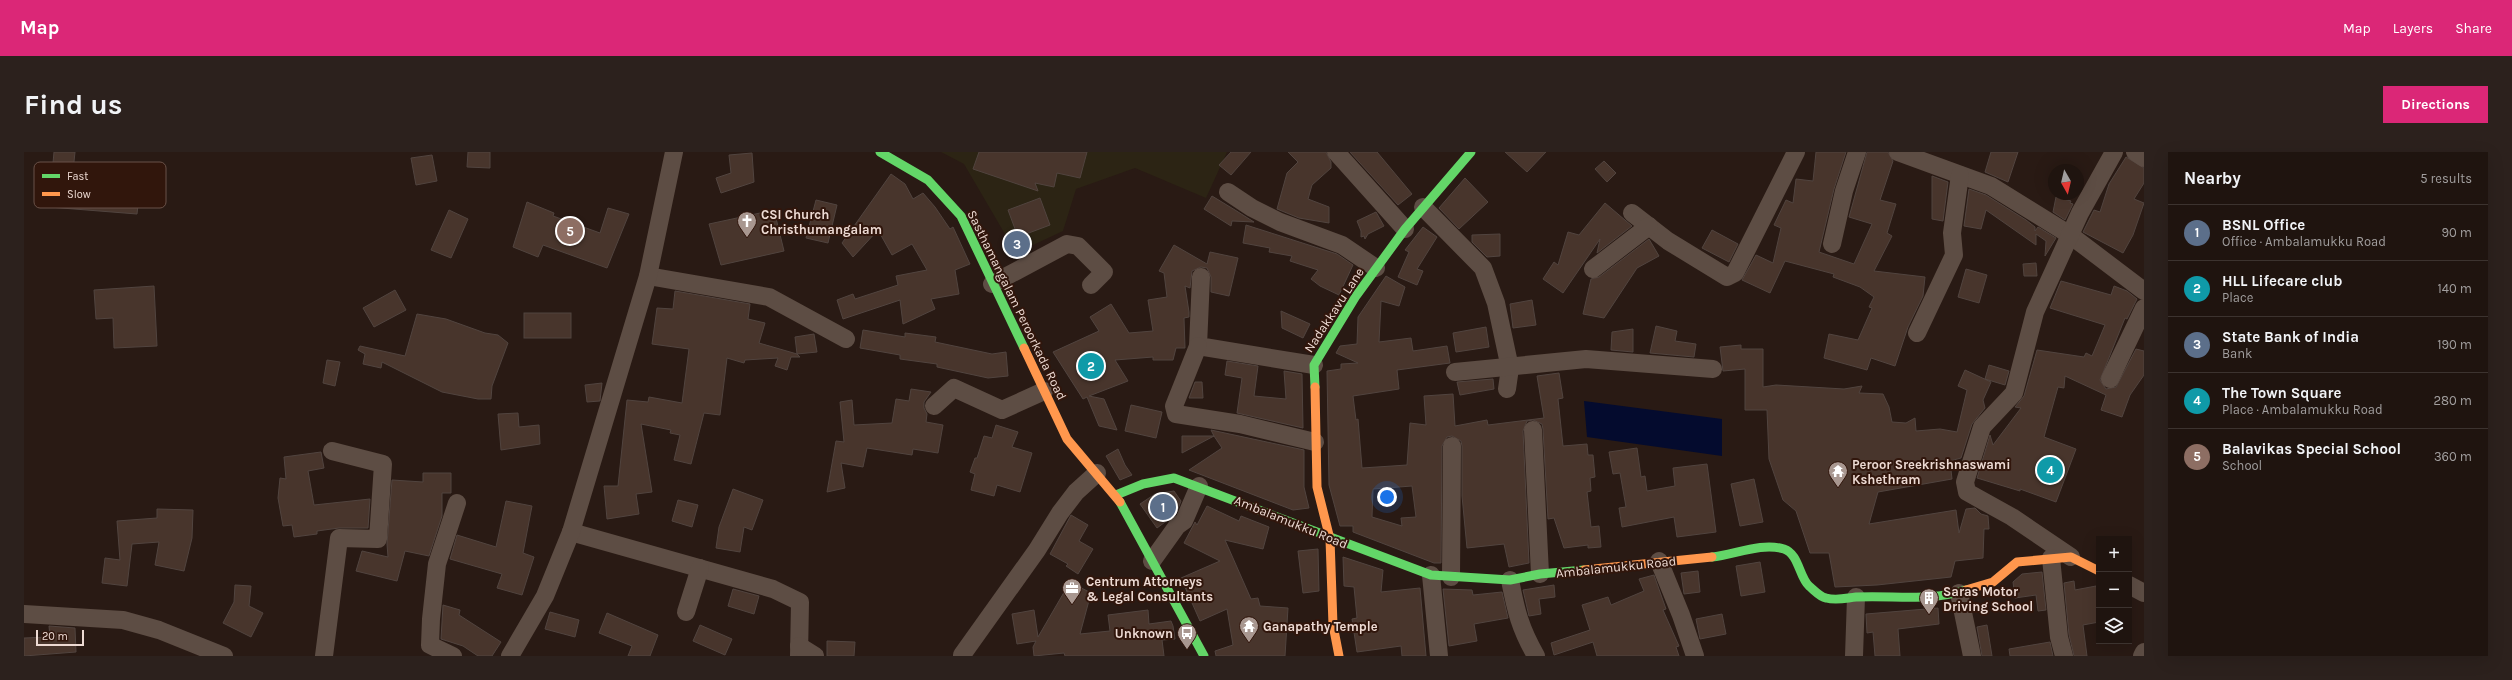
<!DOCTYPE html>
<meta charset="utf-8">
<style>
body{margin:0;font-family:Karla,sans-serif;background:#2c211d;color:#f1f3f6}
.controls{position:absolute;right:12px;bottom:12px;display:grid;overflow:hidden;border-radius:0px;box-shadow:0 4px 16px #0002}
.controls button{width:36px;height:36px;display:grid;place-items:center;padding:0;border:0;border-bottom:1px solid #3c332f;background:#1f140f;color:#f1f3f6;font:20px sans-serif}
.compass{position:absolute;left:2024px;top:12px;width:36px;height:36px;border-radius:50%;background:#1f140f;box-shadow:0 4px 16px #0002;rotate:172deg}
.scale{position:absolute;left:12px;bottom:10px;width:48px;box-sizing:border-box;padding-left:4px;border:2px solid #eddad3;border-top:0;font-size:11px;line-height:14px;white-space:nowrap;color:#eddad3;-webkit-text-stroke:3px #31160c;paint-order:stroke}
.you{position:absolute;left:1363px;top:345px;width:14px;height:14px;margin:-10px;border:3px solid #fff;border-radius:50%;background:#1a73e8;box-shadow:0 0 0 6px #1a73e833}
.badge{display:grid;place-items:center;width:26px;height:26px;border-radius:50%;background:#db2777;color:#fff;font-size:13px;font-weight:700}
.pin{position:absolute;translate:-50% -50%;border:2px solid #fff;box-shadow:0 1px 4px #0006}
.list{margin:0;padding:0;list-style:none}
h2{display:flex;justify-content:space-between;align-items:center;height:52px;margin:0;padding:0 16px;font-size:17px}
h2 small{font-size:13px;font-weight:400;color:#a19e9e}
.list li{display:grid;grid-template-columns:26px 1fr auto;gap:12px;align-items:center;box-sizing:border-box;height:56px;padding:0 16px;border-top:1px solid #3c332f}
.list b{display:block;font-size:15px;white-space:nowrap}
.list p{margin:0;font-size:13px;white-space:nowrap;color:#a19e9e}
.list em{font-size:13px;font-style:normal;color:#a19e9e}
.icon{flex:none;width:22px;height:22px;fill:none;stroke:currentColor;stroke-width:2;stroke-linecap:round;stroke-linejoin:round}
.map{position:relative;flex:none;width:2120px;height:504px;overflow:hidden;border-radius:0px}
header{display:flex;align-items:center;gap:24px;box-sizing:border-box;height:56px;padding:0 20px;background:#db2777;color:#fff}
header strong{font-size:19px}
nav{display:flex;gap:22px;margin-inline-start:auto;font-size:14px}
.intro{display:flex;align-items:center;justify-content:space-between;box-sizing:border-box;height:96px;padding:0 24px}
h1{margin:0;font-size:28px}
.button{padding:10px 18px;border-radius:0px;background:#db2777;color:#fff;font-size:14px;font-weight:700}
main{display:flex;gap:24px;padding:0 24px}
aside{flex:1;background:#1f140f;border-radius:0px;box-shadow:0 4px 16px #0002}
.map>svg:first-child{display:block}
.industrial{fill:#2c2414}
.water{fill:#040b2e}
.building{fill:#48352c;stroke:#51443f;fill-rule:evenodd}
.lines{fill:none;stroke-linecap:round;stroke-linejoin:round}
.street{stroke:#5d4d44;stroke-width:18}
.fast{stroke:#63d668;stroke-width:9}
.slow{stroke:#ff974d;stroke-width:9}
.labels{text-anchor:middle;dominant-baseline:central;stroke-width:4;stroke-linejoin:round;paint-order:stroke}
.poi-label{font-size:13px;font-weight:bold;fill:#eddad3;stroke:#31160c;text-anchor:start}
.street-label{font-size:13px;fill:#eddad3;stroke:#31160c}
.key{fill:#31160c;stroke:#695148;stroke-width:1}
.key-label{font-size:11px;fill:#eddad3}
</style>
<header>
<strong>Map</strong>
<nav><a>Map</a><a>Layers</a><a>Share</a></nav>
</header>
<div class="intro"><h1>Find us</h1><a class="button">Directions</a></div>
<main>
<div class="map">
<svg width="2120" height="504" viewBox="0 0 2120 504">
<rect width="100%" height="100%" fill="#291a14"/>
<path class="industrial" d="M917,0H1203L1182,46L1111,16L1052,37L1039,79L992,101L940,12Z"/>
<path class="water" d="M1560,249L1698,267V304L1563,285Z"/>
<g class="building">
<path d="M30,0H51L48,29L116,35L113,62L25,55Z"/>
<path d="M444,0H466V16L443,15Z"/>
<path d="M955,0H1063L1056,26L1033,21L1030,35L1011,31L1014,39L949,17Z"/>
<path d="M1207,0H1227L1207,23L1195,13Z"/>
<path d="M1264,0H1302L1307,10V16L1288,33L1284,47L1305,55V71L1275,66L1253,57L1263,21L1274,10Z"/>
<path d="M1326,0H1353L1388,42L1374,53Z"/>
<path d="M1481,0H1522L1503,20Z"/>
<path d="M1792,0H1822L1810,37L1795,100L1830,112L1848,72L1825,65L1843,0H1864L1869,9L1856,48L1872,52L1863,81L1868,84L1850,119L1901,125L1899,144L1884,175L1871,214L1847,206L1843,218L1800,206L1805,182L1834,188L1848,156L1845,155L1850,145L1836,135L1809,125L1810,122L1761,109L1746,141L1718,128L1732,103L1749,111L1757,76L1750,73L1762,48L1769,51L1772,27L1789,29Z"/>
<path d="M1967,0H1994L1984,30L1961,20Z"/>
<path d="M728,1L730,30L697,41L692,26L707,21L705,3Z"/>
<path d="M408,3L413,29L392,33L387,6Z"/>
<path d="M2102,5L2120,16V31L2110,47L2120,51L2109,83L2099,101L2059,80L2070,58L2076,60L2085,32Z"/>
<path d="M1580,9L1592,21L1583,30L1571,17Z"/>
<path d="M867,22L881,32L889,47L899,41L911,55L926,77L929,75L946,112L931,118L935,142L907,147L911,157L879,172L876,148L819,167L813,148L829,142L831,147L874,133L872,124L903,118L888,92L868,103L854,78L829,105L818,91Z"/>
<path d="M1908,24L1924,30L1919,69L1908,67Z"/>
<path d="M1441,26L1464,50L1435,77L1415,56Z"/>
<path d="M1945,37L1962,43L2002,68L2011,75V79L2014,75L2032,86L2021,104L2022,89L2012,82V93L1962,58L1957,77L1940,74Z"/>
<path d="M1188,44L1211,58L1230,70L1208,69L1207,74L1180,57Z"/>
<path d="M2032,45L2047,49L2046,51L2049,52L2041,68L2029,60Z"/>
<path d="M1016,46L1026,73L994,85L984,58Z"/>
<path d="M792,48L813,53L804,91L782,86Z"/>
<path d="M503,50L530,61L529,64L576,81L584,56L605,62L583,116L519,93L514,105L489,95Z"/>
<path d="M1581,51L1608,74L1573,101L1576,87L1539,141L1519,127L1530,110L1534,113L1544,80L1555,83Z"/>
<path d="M425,58L444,67L427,106L407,98Z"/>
<path d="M750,58L760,99L697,113L685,72Z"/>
<path d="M1352,60L1360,74L1344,82L1341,87L1340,84L1337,85V79L1333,69Z"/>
<path d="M1222,73L1313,102L1329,113L1315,143L1296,134L1287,127L1294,118L1266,109L1268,104L1245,100L1246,96L1219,91Z"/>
<path d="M1399,75L1413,85L1393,117L1399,119L1393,133L1374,125L1385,100L1381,98Z"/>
<path d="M1688,78L1714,92L1705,110L1678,96Z"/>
<path d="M1476,82V104L1463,105L1448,90V83Z"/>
<path d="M1625,87L1635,104L1613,116L1580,166L1559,162L1567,127L1575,125Z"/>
<path d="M1150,93L1183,112L1186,100L1214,106L1205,144L1187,140V125L1183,116L1177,115L1168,119L1166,136L1161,134L1165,160V165L1160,166L1161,196H1152L1149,208H1129V205L1091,208L1104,229L1065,244L1080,247L1093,278L1075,274L1063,245L1059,247L1029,200L1075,179L1066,165L1087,152L1105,181L1129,179L1124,148L1143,145L1140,121L1135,119Z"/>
<path d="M2012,111L2013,124H2000L1999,112Z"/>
<path d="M1942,117L1963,123L1955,151L1934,145Z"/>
<path d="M1362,124L1381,135L1375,154L1357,149L1355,190L1387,186L1389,199L1423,194L1426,211L1373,218L1375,237L1329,244L1332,268L1334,267L1338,316L1383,313L1386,271L1402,273L1400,244L1429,242L1431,274L1463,268L1464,273L1520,266L1513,224L1535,221L1539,246L1534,247L1539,294L1563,292L1564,303H1569L1571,325L1566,326L1567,339L1563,340L1567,375L1575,374L1577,395L1564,396V393L1540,396L1530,366L1524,367L1519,277L1518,272L1509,268L1503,269L1499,279L1505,411L1485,415L1480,392L1443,396L1438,344V294L1437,289L1428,284L1423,285L1418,294L1417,411H1410L1329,380V374H1316L1305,333L1303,219L1317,217V212L1334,211L1312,201L1316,194L1333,192L1334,165ZM1388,334L1392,365L1377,366L1378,374L1348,365L1349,337Z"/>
<path d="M2037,129L2087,143L2090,134L2103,139L2113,147L2103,167L2101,166L2076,228L2082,237L2092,235L2112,197L2120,199V223L2106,243L2098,265L2077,258L2082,243L2041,224L2040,236L2034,235L2020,285L2052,297L2032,350L1996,337V339L1953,326L1966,283L1969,293L1997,256L1991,255L2000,244L2013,198L2060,205L2062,201L2068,204L2081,173L2026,156Z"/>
<path d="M130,134L133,194L90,196L89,166L72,167L70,138Z"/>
<path d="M371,138L382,158L350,175L339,156Z"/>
<path d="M651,139L726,152L724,167L741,171L735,191L773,202L771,185L790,182L793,200L773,202L776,205H767L763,218L751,214L754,206L721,208L720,211L703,206L696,263L680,261L667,312L650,308L656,283L646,281L647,278L617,272L628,340L612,342L615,362L583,367L580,334H594L603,248L624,250L625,245L658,251L665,197L628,192L633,156L649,157Z"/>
<path d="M1508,148L1512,173L1489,176L1486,152Z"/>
<path d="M1257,159L1286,172L1279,186L1258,176Z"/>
<rect x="500" y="161" width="47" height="25"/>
<path d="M393,162L422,167L461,181L474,183L484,191L468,234L467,247H454L418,240L358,210L357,216L339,212L341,202L334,198L336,194L381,204Z"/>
<path d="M1632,174L1653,179L1651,189L1672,192L1670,205L1626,201Z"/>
<path d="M1462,175L1465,195L1432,200L1429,181Z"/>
<path d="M1609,177V200L1587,198L1588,180Z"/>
<path d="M839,178L881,185V181L912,185L911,190L968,202L982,200L984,224L964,226L913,215V212L876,207V203L836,196Z"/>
<path d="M1717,193V197H1739V235L1752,233L1820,237L1838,234L1835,241L1859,242L1865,255L1868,270L1882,271L1891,266L1892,279L1916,277L1933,280L1943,238L1934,234L1941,218L1967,230L1959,248L1961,256L1948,272L1937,306L1926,309L1928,327L1854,340L1845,372L1932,358L1935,381L1942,357L1951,356L1957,362L1964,364L1965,377H1960L1959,406L1931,409L1927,425L1853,433L1811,435L1805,401H1786L1772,359L1759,348L1745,307L1743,258H1721V217L1699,219L1696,195Z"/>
<path d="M303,208L316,210L311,234L299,231Z"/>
<path d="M1203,209L1234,214L1230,244L1262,247L1260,219L1278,222L1279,276L1213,261L1218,226L1201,223Z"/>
<path d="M1965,213L1985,219L1981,233L1961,227Z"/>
<path d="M1469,227L1470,237L1436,243L1433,230Z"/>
<path d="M1171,230H1178L1179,246H1165Z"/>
<path d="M578,231L576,249L563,250L561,233Z"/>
<path d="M887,237L907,240L900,250V256L903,262L902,270L919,273L914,301L889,297L888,303L843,296L839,315L817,311L821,336L803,340L812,289L820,290L816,250L828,248L830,273L868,271L872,247L885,249Z"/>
<path d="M1107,253L1138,260L1132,286L1101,279Z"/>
<path d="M494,261L495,275L515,273L516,292L477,298L474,262Z"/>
<path d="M972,273L994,280L988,295L1008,301L996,340L973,333L970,344L947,338L951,322L946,320L951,306H953L960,284L968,286Z"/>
<path d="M1187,278L1280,298V335L1285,356L1269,358L1165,318L1198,296L1190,284L1158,301V284H1190Z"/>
<path d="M1613,296L1617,325L1621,324L1623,339L1651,334L1649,316L1683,312L1692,380L1653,385L1650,365L1598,375L1595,356L1602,355L1596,321L1589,322L1585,300Z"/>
<path d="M1094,297L1101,313L1108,323L1096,328L1082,304Z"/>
<path d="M297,300L300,316L284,319L290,353L346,347L344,376H315L293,379V382L270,385L268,373L259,374L254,346L256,326L262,327L260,305Z"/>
<path d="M399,321H427V341H418V364L405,404L381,399L373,429L332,419L338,399L364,405L363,392L368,328L399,330Z"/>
<path d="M1730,327L1739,370L1716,374L1707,332Z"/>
<path d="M709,337L739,348L728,378L720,375L716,400L692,396L695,375Z"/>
<path d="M1150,339L1157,349L1152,362L1133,376L1116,352L1131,342Z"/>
<path d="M654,348L674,353L668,375L648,369Z"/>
<path d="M482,349L508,354L499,401L510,405L498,443L473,436L478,422L426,407L433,383L472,395Z"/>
<path d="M1183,354L1215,369L1217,364L1245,375L1239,397L1201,388L1227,447L1234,446L1236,454L1264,456L1261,504H1192L1191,499L1209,493L1203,457L1176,469L1157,426L1196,409L1160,391L1171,370L1173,373Z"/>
<path d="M133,357L169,358L168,386L160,419L131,413L135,390L108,392L103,434L78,431L81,406L96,408L93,369L133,366Z"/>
<path d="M1047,363L1064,373L1055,389L1069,397L1054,422L1042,414L1044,412L1026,402Z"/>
<path d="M1294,397L1295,439L1279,441L1274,399Z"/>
<path d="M1319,405L1359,418L1357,440L1396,436L1402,504H1378L1377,494L1333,500L1328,467L1333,466L1330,435L1320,434Z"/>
<path d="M1736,410L1741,440L1717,444L1712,414Z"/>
<path d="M1674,419L1676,440L1660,442L1657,421Z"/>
<path d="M2018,420L2022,458L2014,459L2012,443L1991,446L1989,430L1998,422Z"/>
<path d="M1630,423L1642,457L1639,458L1655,494L1652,495L1655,504H1573L1569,490L1530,503L1527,491L1566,478L1558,453L1584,445L1587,453L1620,439L1615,427Z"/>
<path d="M2050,429L2051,438L2072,434L2075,451V470L2059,473L2063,504H2050L2045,483L2040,431Z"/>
<path d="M1046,430L1067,441L1056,482L1086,479L1084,463L1124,458L1125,472L1147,469L1149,474L1151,487L1138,488L1140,504H1041L1040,501L1010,504L1009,495L1012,489L993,492L988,462L1010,458L1014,485Z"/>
<path d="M211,433L227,434L225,454L239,461L227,485L199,471L210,450Z"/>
<path d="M1530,433L1531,445L1515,447L1517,462L1505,464L1499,438Z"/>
<path d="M709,437L735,444L730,462L704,454Z"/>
<path d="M1419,437L1448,438L1449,443L1478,440L1484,466L1450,472L1453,489L1425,494Z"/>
<path d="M419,453L436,458L435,463L477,490L468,504H454L439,494L417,487Z"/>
<path d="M1914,456L1915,472L1874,477L1876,504H1851L1849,480L1843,481L1842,462Z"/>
<path d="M526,460L555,468L551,485L521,477Z"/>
<path d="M583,461L634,483L626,504H604L608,494L575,481Z"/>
<path d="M1698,462L1702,482L1676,487L1672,467Z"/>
<path d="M676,473L708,487L701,503L669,489Z"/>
<path d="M1963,473L1968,504H1958L1953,475Z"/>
<path d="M25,474L51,476L52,500L0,504V486L26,485Z"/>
<path d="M803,489L831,490L830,504H803Z"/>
<path d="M2026,490L2029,504H1986L1985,497Z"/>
</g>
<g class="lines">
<g class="street">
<path d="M1312,0L1381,77"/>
<path d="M1874,0L1967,34L2046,83L2120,139"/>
<path d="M2111,0L2120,6"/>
<path d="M1204,40L1228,56L1256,70L1318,93L1352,116"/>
<path d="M1399,55L1459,116L1472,151L1486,216L1483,237"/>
<path d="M1608,61L1644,89L1703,125L1711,121L1772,0"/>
<path d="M1808,92L1820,39L1833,0"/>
<path d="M1569,117L1625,74"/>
<path d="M624,124L745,145L822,187"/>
<path d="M1177,125L1174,194L1290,213"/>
<path d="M968,132L1043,92L1054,94L1080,120L1067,133"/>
<path d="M1893,181L1930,103L1928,81L1936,23"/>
<path d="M1174,194L1150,254L1152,262L1216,272L1291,290"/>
<path d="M1431,220L1562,207L1689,217"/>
<path d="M2086,227L2120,156"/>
<path d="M910,254L930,236L978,258L1020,239"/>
<path d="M1509,278L1516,422"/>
<path d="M547,380L749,437L776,450L775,504"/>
<path d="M2047,405L1988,365L1943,340L1941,330L1958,275L1990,241L2011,160L2056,61L2090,0"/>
<path d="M2027,406L2035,485L2040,504"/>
<path d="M1128,409L1153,374L1160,369L1175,334"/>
<path d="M1635,409L1657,463L1671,504"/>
<path d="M1407,423L1415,504"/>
<path d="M1427,425L1428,294"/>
<path d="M1486,428C1492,459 1496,476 1512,504"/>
<path d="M2105,433L2120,441"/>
<path d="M1935,441L1948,504"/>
<path d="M662,460L676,416"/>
<path d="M0,462L99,468L135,478L200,504"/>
<path d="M775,494L791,504"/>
<path d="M938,503L1013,398L1036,361L1052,340L1073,321"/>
<path d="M300,504L315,386L354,387L359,312L308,299"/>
<path d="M429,504L406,493L407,467L413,412L433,351"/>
<path d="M486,504L521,444L547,380L624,124L650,0"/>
<path d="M1830,504L1832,445"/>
<path d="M2118,504L2120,500"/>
</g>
<g class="fast">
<path d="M856,0L904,28L937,64L1000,196"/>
<path d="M1291,235L1290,213L1332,144L1381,77L1447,0"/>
<path d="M1092,343L1119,332L1150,326L1407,423L1486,428L1516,422L1560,418"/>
<path d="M1096,350L1180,504"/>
<path d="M1688,405C1710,403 1737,390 1760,397C1775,402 1775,425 1785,434C1790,438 1796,445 1802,446C1813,449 1822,446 1832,445C1870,443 1905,450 1942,438"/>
</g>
<g class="slow">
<path d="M1000,196L1043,287L1096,350"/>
<path d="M1291,235L1293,335L1306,387L1309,473L1315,504"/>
<path d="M1560,418L1688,405"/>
<path d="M1942,438L1969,430L1993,410L2047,405L2075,419"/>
</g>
</g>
<defs>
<symbol id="church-pin" viewBox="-11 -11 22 30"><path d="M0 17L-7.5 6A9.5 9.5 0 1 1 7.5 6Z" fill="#a89790" stroke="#31160c"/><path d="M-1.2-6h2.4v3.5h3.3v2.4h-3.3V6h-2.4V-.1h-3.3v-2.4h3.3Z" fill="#fff"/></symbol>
<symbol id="temple-pin" viewBox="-11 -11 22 30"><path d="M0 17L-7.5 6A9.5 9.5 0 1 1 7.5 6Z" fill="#a89790" stroke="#31160c"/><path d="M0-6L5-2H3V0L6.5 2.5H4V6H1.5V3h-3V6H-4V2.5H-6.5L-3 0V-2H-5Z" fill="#fff"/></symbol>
<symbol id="office-pin" viewBox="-11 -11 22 30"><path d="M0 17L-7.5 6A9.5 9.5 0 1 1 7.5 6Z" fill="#a89790" stroke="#31160c"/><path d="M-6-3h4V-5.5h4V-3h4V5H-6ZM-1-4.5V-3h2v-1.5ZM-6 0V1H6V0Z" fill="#fff"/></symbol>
<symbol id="building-pin" viewBox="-11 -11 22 30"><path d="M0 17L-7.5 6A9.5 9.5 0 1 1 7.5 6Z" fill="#a89790" stroke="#31160c"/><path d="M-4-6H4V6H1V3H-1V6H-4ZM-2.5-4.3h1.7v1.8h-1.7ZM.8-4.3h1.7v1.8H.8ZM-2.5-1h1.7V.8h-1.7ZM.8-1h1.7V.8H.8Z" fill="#fff"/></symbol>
<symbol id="bus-pin" viewBox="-11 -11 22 30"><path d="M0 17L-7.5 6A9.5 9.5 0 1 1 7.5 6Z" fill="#a89790" stroke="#31160c"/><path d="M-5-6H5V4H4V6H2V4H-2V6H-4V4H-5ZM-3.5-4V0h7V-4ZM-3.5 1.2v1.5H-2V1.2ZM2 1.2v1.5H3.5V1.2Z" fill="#fff"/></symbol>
</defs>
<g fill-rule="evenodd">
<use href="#church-pin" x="712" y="58" width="22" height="30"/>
<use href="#temple-pin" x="1803" y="308" width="22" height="30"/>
<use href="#office-pin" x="1037" y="425" width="22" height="30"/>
<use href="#building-pin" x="1894" y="435" width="22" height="30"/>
<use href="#temple-pin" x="1214" y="463" width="22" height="30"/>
<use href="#bus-pin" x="1152" y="470" width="22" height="30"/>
</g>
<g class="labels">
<g class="poi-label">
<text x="737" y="62">CSI Church<tspan x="737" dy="15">Christhumangalam</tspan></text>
<text x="1828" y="312">Peroor Sreekrishnaswami<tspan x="1828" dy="15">Kshethram</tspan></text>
<text x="1062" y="429">Centrum Attorneys<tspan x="1062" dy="15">&amp; Legal Consultants</tspan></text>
<text x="1919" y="439">Saras Motor<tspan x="1919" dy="15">Driving School</tspan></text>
<text x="1239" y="474">Ganapathy Temple</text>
<text x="1149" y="481" text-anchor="end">Unknown</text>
</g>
<g class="street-label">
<text transform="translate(993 153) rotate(64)">Sasthamangalam Peroorkada Road</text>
<text transform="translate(1310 158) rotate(-57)">Nadakkavu Lane</text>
<text transform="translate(1267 370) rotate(22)">Ambalamukku Road</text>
<text transform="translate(1592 415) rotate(-6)">Ambalamukku Road</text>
</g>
</g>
<rect x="10" y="10" width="132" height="46" rx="6" class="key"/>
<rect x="18" y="22" width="18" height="4" fill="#63d668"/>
<rect x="18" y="40" width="18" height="4" fill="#ff974d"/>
<g class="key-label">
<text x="43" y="28">Fast</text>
<text x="43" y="46">Slow</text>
</g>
</svg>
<div class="controls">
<button>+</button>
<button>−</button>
<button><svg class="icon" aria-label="layers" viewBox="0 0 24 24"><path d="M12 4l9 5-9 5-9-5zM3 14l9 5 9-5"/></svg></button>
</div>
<svg class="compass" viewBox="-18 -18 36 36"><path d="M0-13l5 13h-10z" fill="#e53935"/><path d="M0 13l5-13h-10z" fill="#a19e9e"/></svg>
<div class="scale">20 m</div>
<div class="you"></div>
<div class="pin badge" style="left:1139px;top:355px;background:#5c6f8a">1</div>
<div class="pin badge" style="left:1067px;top:214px;background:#0f9aa8">2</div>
<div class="pin badge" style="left:993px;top:92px;background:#5c6f8a">3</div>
<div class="pin badge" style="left:2026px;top:318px;background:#0f9aa8">4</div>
<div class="pin badge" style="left:546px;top:79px;background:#8d6e63">5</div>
</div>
<aside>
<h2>Nearby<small>5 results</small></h2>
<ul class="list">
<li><span class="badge" style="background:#5c6f8a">1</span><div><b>BSNL Office</b><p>Office · Ambalamukku Road</p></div><em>90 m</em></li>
<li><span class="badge" style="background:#0f9aa8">2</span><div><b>HLL Lifecare club</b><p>Place</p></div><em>140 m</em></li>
<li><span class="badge" style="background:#5c6f8a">3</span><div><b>State Bank of India</b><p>Bank</p></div><em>190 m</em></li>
<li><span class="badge" style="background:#0f9aa8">4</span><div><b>The Town Square</b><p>Place · Ambalamukku Road</p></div><em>280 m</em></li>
<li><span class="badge" style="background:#8d6e63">5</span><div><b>Balavikas Special School</b><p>School</p></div><em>360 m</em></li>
</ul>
</aside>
</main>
